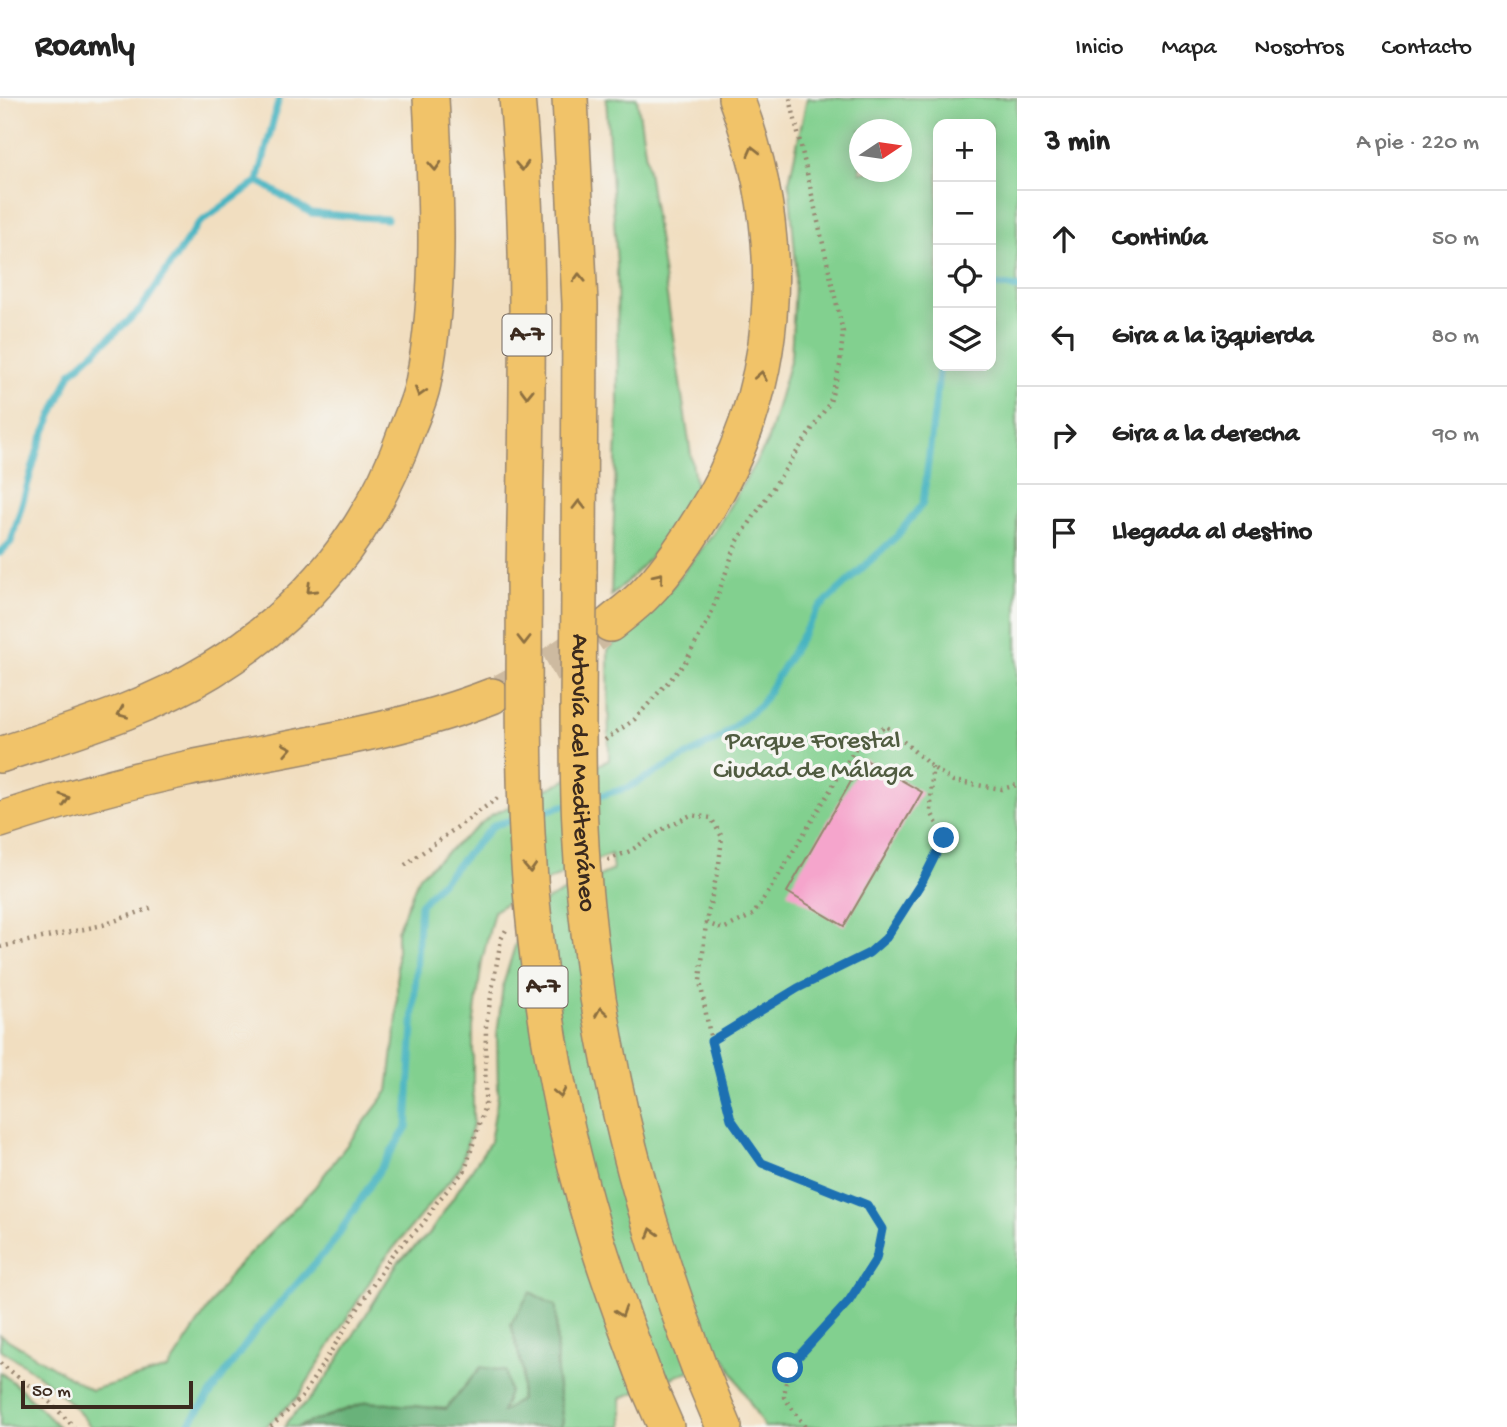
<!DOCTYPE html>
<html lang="es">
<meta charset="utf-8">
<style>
body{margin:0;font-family:"Gochi Hand",sans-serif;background:#f2f2f2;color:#222}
.controls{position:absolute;right:21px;top:21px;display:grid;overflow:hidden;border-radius:14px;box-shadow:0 4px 18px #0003}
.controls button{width:63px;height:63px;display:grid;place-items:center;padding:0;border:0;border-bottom:2px solid #e0e0e0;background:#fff;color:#222;font:35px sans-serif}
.compass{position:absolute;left:849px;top:21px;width:63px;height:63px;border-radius:50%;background:#fff;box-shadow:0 4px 18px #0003;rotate:77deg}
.scale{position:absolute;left:21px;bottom:18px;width:172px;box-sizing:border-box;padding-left:7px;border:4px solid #3b2a1e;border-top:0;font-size:19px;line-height:24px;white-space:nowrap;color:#3b2a1e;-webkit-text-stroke:5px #f6f6f2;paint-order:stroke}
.stop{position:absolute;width:21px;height:21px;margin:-16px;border:5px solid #1f6fb2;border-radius:50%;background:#fff}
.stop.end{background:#1f6fb2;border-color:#fff;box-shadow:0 2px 7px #0008}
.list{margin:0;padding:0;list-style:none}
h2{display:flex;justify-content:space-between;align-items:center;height:91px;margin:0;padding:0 28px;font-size:30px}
h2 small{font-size:23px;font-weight:400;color:#767676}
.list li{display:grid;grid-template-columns:46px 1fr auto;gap:21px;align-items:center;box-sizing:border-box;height:98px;padding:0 28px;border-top:2px solid #e0e0e0}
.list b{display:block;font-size:26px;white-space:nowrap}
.list em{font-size:23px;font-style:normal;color:#767676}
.icon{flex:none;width:38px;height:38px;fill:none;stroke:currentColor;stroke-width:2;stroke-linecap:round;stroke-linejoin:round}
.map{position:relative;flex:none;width:1017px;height:1329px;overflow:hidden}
header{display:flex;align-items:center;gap:42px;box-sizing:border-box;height:98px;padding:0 35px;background:#fff;border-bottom:2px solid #e0e0e0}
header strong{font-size:33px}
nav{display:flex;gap:38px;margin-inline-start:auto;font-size:24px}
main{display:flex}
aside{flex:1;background:#fff}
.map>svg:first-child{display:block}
.green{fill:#82d08f;stroke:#5e7d56;stroke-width:2;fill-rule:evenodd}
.forest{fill:#69b27a;stroke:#526e4c;stroke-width:2}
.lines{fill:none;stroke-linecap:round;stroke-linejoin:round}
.stream{stroke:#46b4c1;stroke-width:7}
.building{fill:#f5a5cc}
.highway-tunnel{stroke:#cdbaa0;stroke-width:35;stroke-dasharray:35 18;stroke-linecap:butt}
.highway-casing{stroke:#96846f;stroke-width:38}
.path{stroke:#96846f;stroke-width:4.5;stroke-dasharray:2 5;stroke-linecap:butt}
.highway{stroke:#f1c369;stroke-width:35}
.highway-bridge-casing{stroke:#96846f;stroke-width:38;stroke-linecap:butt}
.highway-bridge{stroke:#f1c369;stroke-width:35}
.oneway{stroke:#8d6f40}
.route{stroke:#1f6fb2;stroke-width:9}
.labels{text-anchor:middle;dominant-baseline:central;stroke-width:7;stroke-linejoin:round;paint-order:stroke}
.shield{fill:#f6f6f2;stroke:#73675e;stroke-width:2}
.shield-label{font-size:24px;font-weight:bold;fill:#3b2a1e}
.park-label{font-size:26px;fill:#505c40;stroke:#f6f6f2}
.street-label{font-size:26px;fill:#3b2a1e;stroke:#f6f6f2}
</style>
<header>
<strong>Roamly</strong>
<nav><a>Inicio</a><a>Mapa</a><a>Nosotros</a><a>Contacto</a></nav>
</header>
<main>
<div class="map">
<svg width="1017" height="1329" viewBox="0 0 1017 1329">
<rect width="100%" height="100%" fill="#f6f6f2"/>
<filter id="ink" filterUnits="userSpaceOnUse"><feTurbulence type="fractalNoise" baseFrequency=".0143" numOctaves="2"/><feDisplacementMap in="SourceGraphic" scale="14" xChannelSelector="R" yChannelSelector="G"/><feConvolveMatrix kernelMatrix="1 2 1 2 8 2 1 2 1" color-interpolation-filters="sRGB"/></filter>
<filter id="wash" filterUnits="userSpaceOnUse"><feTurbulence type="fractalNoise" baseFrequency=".00686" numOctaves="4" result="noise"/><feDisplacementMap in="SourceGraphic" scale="28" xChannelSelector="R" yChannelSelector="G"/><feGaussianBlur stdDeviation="1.57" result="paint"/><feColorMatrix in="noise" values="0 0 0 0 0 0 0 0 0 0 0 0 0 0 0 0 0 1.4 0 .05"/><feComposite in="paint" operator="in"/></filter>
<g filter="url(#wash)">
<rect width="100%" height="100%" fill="#f1dec0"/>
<g class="green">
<path d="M606,0H637L696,390C670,438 652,462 611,498L618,310L617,167Z"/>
<path d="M807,0H1017V1329H764L724,1259L621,1300L623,1329H560L563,1324L557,1282L556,1208L511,1226L523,1273L520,1302L501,1315L460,1293L447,1311L367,1304L297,1329H285L288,1322L312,1299L332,1272L399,1163L429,1136L490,1044L498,997L497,937L503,887L522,825L548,801L613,772L611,756L528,791L494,813L482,863L473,929V1026L460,1070L382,1164L298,1299L265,1329H91C67,1297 34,1272 0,1251V1237L91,1292L168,1271L232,1174L314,1090L388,993L397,920V833L419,778L491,717L609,662L608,552L670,491L713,436L767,345L791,259L796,168L789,84ZM938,26H991V268H938ZM860,32H902V74H860Z"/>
<path d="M0,1274L19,1289L59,1329H0Z"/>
</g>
<path class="forest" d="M530,1194L556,1208L557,1282L563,1324L560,1329H297L367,1304L446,1311L481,1269L506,1273L509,1294L502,1314L520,1302L523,1273L511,1226Z"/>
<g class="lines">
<g class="stream">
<path d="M258,83L311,115L387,121"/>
<path d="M991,190L997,187L1017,190"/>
<path d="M0,455L11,444L39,347L71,275L140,212L198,126L258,83L279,0"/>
<path d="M588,701L627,690L720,640L761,606L818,511L897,438L923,405L940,268"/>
<path d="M534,716L570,706"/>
<path d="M187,1329L256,1232L333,1145L407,1029L420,807L494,727L516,721"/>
</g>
</g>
<g id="blocks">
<path class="building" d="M864,661L922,694L844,828L787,794Z"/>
</g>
</g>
<g filter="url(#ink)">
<use href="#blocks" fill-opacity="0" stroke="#96846f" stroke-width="2"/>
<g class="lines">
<path class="highway-tunnel" d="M502,593L555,564L600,533"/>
<defs>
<g id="highway">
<path d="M517,0C532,157 527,316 524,474"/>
<path d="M570,0L580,206L579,475"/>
<path d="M610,526C622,516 636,506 646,495C666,475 682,451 697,427C782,296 791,145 736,0"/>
<path d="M0,657C71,633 146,612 211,572C304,515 372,434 407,331C413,316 420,301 423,285C442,191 436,95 431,0"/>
<path d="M0,722C61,702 122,684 186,671C289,649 394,636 492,598"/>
<path d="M699,1269L724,1329"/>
<path d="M649,1290L666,1329"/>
</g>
</defs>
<use href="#highway" class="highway-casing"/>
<g class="path">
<path d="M605,642L635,621L684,566L709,521L737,444L830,304L840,267L843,234L790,0"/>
<path d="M608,762L630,753L668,728L691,717L711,720L722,739L719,766L706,825L700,883L711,943L731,1021L762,1065L867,1107L882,1131L876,1161L849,1203L788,1270L784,1299L805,1329"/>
<path d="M405,767L499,699"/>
<path d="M706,825L723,831L753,817L779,777L858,646L886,628L932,669L953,683L1002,691L1017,687"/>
<path d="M0,849L103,827L151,810"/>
<path d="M711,943L798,890L869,855L886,840L924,782L944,740L931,714L932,669"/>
<path d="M0,1265L46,1300L74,1329"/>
<path d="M271,1329L302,1299L393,1155L423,1126L437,1104L465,1072L485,1007L486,927L501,841L506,832"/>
</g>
<use href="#highway" class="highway"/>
<defs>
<g id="highway-bridge">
<path d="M524,474C525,587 521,700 533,813C543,919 562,1027 593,1130C609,1184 629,1237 649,1290"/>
<path id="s1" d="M579,475C579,586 574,698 586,808C602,967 642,1120 699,1269"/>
</g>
</defs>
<use href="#highway-bridge" class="highway-bridge-casing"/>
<use href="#highway-bridge" class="highway-bridge"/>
</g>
<defs><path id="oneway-chevron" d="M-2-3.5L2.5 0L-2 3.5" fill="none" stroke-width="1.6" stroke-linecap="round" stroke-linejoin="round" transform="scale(1.75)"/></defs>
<g class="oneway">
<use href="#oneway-chevron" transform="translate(753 53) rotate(-104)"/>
<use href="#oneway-chevron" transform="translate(435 68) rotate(87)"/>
<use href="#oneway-chevron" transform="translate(522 68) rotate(87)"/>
<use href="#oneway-chevron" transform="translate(579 180) rotate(-92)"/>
<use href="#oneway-chevron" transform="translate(761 278) rotate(-79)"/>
<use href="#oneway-chevron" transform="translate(420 294) rotate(107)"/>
<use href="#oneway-chevron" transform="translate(527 295) rotate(91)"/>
<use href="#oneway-chevron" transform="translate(579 407) rotate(-90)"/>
<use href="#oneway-chevron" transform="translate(659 479) rotate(-51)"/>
<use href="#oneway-chevron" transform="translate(311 491) rotate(136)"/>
<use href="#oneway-chevron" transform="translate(524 542) rotate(90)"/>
<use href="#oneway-chevron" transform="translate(122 615) rotate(157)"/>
<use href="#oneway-chevron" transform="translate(287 651) rotate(-11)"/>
<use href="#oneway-chevron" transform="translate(65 701) rotate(-18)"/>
<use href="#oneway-chevron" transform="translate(530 770) rotate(87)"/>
<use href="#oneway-chevron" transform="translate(601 914) rotate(-99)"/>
<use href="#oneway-chevron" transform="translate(560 995) rotate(79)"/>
<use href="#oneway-chevron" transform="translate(652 1135) rotate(-107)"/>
<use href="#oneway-chevron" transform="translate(621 1214) rotate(71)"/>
</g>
</g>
<g class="lines" filter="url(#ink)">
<path class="route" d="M788,1270L849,1203L876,1161L882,1131L867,1107L762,1065L731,1021L711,943L798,890L869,855L886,840L923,782L944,740"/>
</g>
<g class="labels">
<g class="shield">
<rect x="502.5" y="216.5" width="49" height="41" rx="5"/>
<rect x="518.5" y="868.5" width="49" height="41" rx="5"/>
</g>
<g class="shield-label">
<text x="527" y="237">A-7</text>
<text x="543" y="889">A-7</text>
</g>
<g class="park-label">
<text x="813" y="644">Parque Forestal<tspan x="813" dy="30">Ciudad de Málaga</tspan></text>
</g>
<g class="street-label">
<text stroke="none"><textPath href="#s1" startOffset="200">Autovía del Mediterráneo</textPath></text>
</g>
</g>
</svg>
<div class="controls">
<button>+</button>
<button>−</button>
<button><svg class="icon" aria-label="locate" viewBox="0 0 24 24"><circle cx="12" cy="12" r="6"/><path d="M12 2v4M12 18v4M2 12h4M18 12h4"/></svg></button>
<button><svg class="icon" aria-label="layers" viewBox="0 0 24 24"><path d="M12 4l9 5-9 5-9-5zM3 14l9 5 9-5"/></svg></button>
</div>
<svg class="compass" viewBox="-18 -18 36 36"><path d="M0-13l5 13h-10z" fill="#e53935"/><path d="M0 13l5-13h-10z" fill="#767676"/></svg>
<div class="scale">50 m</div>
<div class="stop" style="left:788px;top:1270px"></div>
<div class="stop end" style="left:944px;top:740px"></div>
</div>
<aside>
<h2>3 min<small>A pie · 220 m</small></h2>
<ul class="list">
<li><svg class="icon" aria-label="ahead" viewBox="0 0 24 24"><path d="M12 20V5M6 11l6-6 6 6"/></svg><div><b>Continúa</b></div><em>50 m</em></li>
<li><svg class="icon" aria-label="left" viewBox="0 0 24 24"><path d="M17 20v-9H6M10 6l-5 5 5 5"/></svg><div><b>Gira a la izquierda</b></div><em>80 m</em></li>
<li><svg class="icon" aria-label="right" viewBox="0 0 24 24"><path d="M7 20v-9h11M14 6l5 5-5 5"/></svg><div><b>Gira a la derecha</b></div><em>90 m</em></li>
<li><svg class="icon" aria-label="arrive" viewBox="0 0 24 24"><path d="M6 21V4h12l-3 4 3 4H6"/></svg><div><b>Llegada al destino</b></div></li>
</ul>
</aside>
</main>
